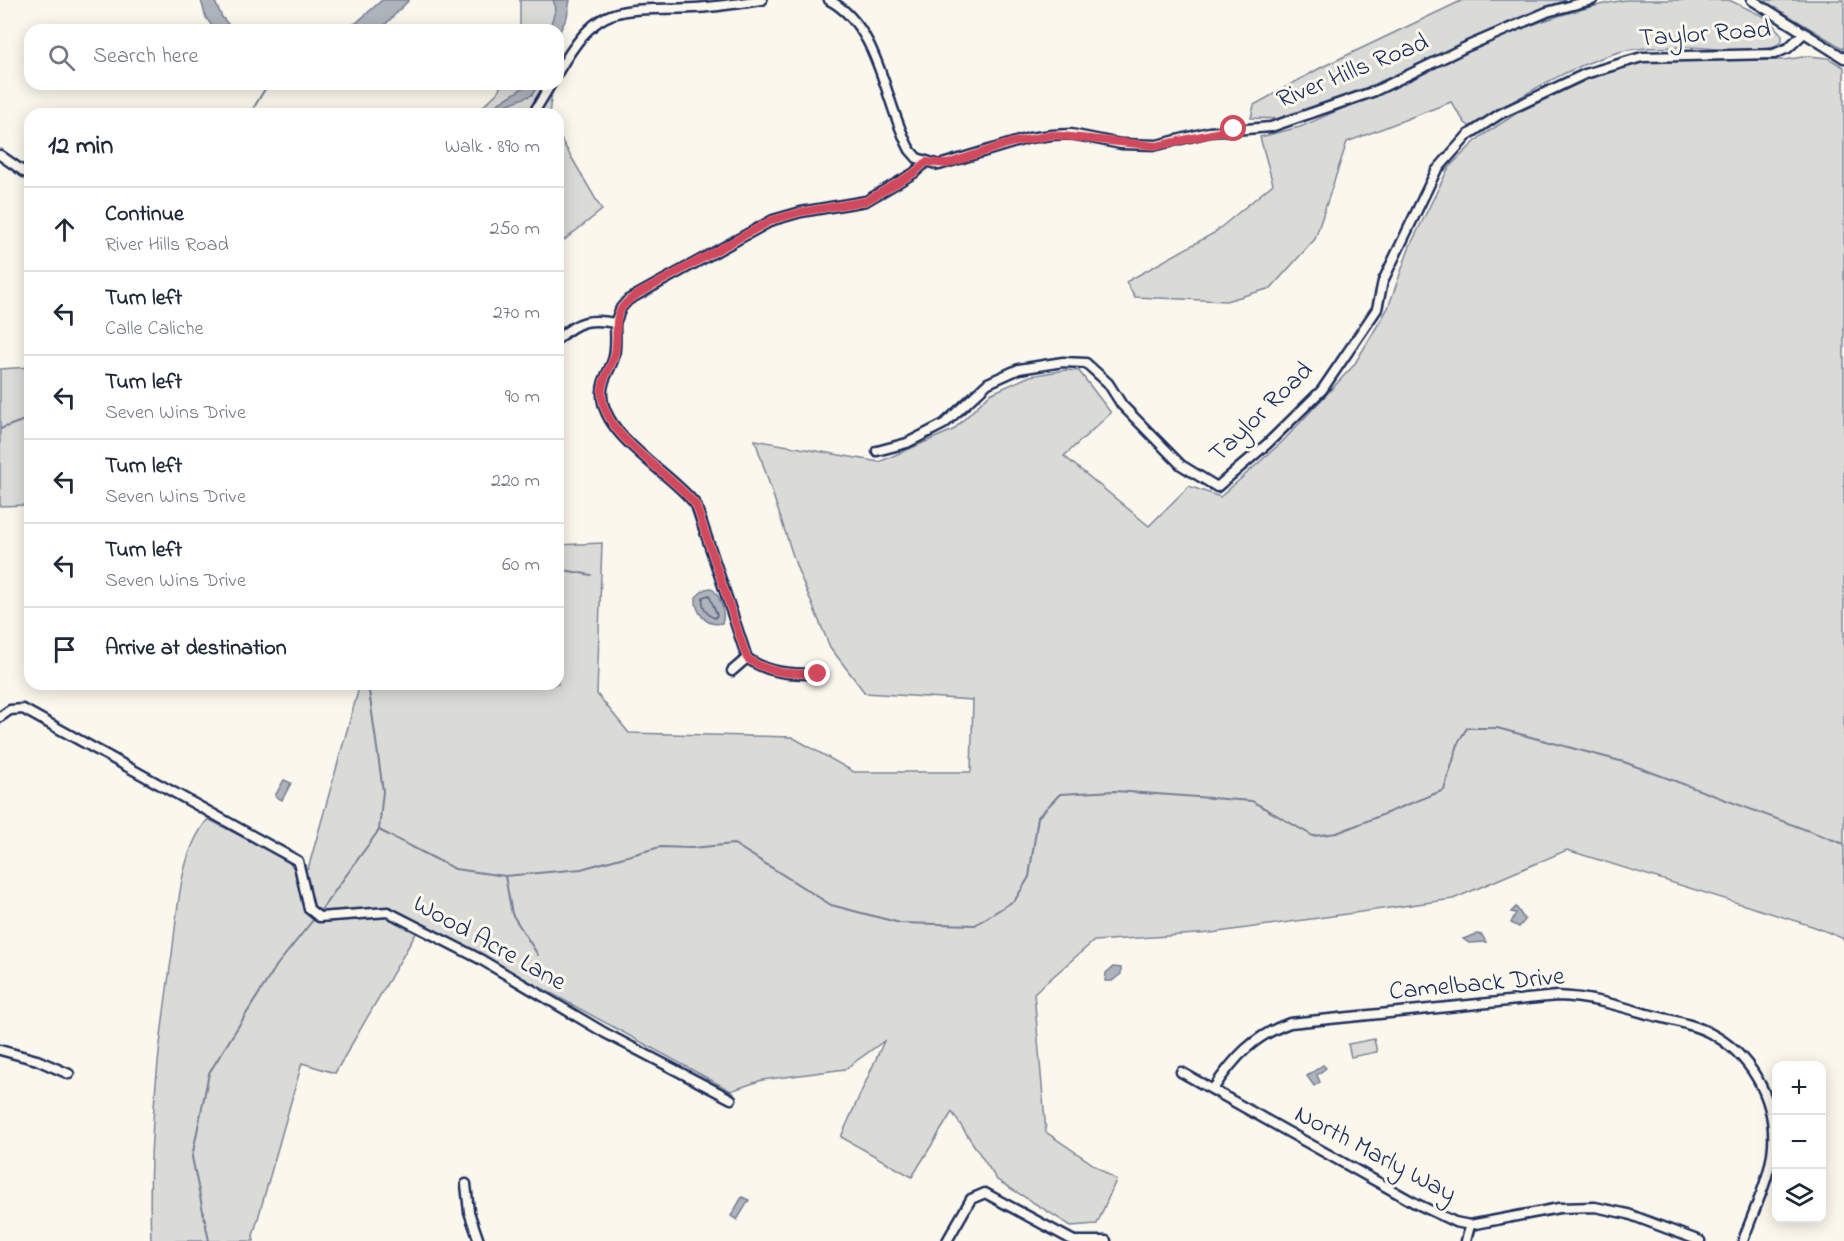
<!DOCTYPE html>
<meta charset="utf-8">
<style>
body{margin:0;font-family:"Indie Flower",sans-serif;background:#f2f2f3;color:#1f2937}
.controls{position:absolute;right:18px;bottom:18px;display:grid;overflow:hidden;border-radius:12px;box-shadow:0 3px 15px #0003}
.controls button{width:54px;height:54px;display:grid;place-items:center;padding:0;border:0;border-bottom:2px solid #e0e1e3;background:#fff;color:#1f2937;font:30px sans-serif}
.stop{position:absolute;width:18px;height:18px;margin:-14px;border:4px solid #d1495b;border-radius:50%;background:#fff}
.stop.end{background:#d1495b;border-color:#fff;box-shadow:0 2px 6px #0008}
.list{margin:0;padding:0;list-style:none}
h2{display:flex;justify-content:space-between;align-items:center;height:78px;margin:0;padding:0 24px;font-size:26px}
h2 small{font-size:20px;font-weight:400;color:#747a83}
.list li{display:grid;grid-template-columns:39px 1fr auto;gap:18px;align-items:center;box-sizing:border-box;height:84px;padding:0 24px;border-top:2px solid #e0e1e3}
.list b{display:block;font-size:22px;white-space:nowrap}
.list p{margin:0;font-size:20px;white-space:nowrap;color:#747a83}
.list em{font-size:20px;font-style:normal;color:#747a83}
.icon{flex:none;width:33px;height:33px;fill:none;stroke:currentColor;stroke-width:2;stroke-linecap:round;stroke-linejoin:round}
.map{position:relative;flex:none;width:1844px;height:1241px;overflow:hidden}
.search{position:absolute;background:#fff;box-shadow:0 3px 15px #0003;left:24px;top:24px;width:540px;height:66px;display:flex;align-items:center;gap:15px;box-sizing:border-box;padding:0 21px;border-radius:18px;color:#747a83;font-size:22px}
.panel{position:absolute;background:#fff;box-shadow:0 3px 15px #0003;left:24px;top:108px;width:540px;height:582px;border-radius:18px}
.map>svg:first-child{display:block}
.green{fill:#dadad7;stroke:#7a849a;stroke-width:1.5}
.water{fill:#afb3bb;stroke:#747e96;stroke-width:1.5}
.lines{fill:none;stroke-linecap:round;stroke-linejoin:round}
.shore{stroke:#566483;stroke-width:1.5}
.stream{stroke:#747e96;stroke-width:2}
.minor-casing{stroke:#1b2f5e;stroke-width:13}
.minor{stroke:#fbf7ec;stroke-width:8}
.route{stroke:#d1495b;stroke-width:8}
.labels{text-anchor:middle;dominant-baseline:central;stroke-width:6;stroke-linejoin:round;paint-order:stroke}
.street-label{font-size:26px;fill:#1b2f5e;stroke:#fbf7ec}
</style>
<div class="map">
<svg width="1844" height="1241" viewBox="0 0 1844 1241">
<rect width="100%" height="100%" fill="#fbf7ec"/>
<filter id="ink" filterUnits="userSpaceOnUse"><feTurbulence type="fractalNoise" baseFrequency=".0167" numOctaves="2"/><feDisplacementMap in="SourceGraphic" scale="12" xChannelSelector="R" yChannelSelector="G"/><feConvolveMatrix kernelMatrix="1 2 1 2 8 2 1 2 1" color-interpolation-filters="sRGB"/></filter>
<g filter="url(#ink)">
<g class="green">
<path d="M520,0H562L558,45V30H520Z"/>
<path d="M1463,0H1566L1368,87L1283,119L1251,118L1254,105L1322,67Z"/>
<path d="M1625,0H1729L1767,18L1782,35V41C1764,60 1705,45 1678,47C1660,48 1637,47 1619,52C1565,68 1518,98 1471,127L1465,123L1451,102L1347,142L1315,239L1271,288L1226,301L1135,297L1126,282L1214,233L1273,184L1260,137L1300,127C1404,84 1514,18 1625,0Z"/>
<path d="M1763,0H1844V49Z"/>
<path d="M1809,56L1828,58L1844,67V941L1842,938L1815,927L1567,850L1453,899L1211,933L1094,941L1034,993L1046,1132L1116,1180L1097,1224L1071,1226L997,1180L952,1112L912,1177L841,1137L884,1041L845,1069L762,1080L731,1091L422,923L335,1073L302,1063L253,1236L254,1241H151C147,1145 158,1049 172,954C178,910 179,854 208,819L287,860L296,871L308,869L360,684H558V545L602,543L597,694L629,733L792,737L854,772H971L973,700L865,693L830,647L797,568L755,440L879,462L953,430L990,394L1030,376L1066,370L1079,371L1111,413L1064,456L1149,526L1189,486L1220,497L1282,442L1354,365L1388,308L1410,246L1449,167L1480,137L1517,113L1590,78L1646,61L1783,60Z"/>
<path d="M502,84H553L549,114H475L497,93Z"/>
<path d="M558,134L602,210L558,245Z"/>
<path d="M30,367V505L0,506V369Z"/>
<path d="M1374,1039L1377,1052L1351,1057L1348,1044Z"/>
</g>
<g class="water">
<path d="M201,0H214L222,17L233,30H215L206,18Z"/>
<path d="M382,0H409L380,30H339L356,23Z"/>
<path d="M553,0H570L567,17L558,35V30H549L556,8Z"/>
<path d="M529,84H539L532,95L482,114Z"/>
<path d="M705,589L711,588C720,594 726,614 722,623C706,627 695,612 696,597Z"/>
<path d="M284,780L291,783L282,800L275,796Z"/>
<path d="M1516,907L1525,920L1519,927L1511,923L1516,913L1511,912Z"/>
<path d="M1477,934L1482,935L1486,942L1469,943L1463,939Z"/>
<path d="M1113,967L1121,968V974L1112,981H1105L1106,973Z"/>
<path d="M1323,1065L1326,1068L1317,1075L1320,1082L1314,1086L1307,1076Z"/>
<path d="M742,1197L749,1200L737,1220L731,1216Z"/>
</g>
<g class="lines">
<path class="shore" d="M709,595L717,615L715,618C707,616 701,605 703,597Z"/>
<g class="stream">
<path d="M250,114L268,84"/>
<path d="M491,114L507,105"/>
<path d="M0,429L30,418"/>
<path d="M558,569L591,575"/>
<path d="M379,830L455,869L505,876L581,869L660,847L692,848L734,844L831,905L900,923L975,925L1015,900L1029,877L1038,817L1060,794L1115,791L1252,801L1313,836L1337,833L1444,790L1459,741L1467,728H1497L1624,762L1844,844"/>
<path d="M505,876L512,914L538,955"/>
<path d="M321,910L379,830L383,791L368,684"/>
<path d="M209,1241L192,1157L209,1073L277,965L313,920"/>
</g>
<defs>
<g id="minor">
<path d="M829,0C881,28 884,103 910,150L917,158L939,165L1029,138L1052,135L1071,134L1121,144L1157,145L1209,132L1271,127L1375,91L1468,46L1547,12L1592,0"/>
<path d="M1752,0L1844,58"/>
<path d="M558,72C600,0 617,11 694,8C716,7 740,3 762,0"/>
<path d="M533,114L551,84"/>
<path d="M0,155L30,176"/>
<path d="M615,323C615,335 617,348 613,360C609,372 601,381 602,395C603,437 672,473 696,505L747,658C769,674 792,674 818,674"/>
<path d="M559,338C577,321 591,318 615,323L621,308L628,300L773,220L801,212L866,201L914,173L926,162"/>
<path d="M877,451L907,443L944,424L988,383L1019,369L1063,362L1086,363L1108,383L1122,405L1181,465L1217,487L1267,444L1322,390L1377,309L1383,281L1436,171L1468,135L1500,114L1585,74L1642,57L1774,54L1788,48L1803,34"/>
<path d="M732,671L747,658"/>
<path d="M0,717L10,710L23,709L298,861L309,909L319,917L388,912L480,959L605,1033L731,1099"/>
<path d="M0,1050L37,1060L69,1074"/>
<path d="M1181,1072L1415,1203L1455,1222L1470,1225L1559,1208L1595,1207L1628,1214L1700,1241"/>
<path d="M1213,1089C1234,1058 1253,1036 1290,1023L1557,996C1589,997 1617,1005 1647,1014C1667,1019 1690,1023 1708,1032C1750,1053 1776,1098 1773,1145C1771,1177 1753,1211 1743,1241"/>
<path d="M466,1184L469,1212L479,1241"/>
<path d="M947,1241L971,1199L985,1193L1074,1241"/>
<path d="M1074,1241H1106"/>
<path d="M1466,1241L1470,1225"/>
</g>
</defs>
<use href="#minor" class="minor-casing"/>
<use href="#minor" class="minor"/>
</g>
</g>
<g class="lines" filter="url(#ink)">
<path class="route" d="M818,674C792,674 768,674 747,658L696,505C671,473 605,438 602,396C600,380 612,368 615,353C620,325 608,312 638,294L772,220L801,212L866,201L914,173L926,162L947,164L1010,143L1052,135L1157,146L1234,129"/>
</g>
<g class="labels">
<g class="street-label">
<text transform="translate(1705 35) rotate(-4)">Taylor Road</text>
<text transform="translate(1353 72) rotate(-22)">River Hills Road</text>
<text transform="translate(1262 413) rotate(-44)">Taylor Road</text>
<text transform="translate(489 944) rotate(29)">Wood Acre Lane</text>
<text transform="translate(1477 985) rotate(-5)">Camelback Drive</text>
<text transform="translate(1375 1155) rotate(28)">North Marly Way</text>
</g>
</g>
</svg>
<div class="controls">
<button>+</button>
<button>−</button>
<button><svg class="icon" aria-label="layers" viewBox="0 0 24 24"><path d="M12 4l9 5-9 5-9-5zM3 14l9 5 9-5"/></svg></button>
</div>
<div class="stop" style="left:1234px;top:129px"></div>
<div class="stop end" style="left:818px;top:674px"></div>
<div class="search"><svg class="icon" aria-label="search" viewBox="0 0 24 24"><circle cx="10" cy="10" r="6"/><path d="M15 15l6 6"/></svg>Search here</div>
<section class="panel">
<h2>12 min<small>Walk · 890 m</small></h2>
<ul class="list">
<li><svg class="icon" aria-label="ahead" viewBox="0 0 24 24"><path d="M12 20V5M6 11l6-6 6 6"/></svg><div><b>Continue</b><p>River Hills Road</p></div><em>250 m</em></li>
<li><svg class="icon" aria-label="left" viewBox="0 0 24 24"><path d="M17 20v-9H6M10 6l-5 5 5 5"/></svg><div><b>Turn left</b><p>Calle Caliche</p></div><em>270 m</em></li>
<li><svg class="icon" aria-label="left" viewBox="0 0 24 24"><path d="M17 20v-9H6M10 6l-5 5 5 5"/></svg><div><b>Turn left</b><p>Seven Wins Drive</p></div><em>90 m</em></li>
<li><svg class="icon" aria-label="left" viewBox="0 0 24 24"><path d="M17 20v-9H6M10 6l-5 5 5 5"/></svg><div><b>Turn left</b><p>Seven Wins Drive</p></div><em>220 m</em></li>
<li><svg class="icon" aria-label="left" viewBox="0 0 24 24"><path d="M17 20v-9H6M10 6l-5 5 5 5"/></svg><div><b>Turn left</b><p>Seven Wins Drive</p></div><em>60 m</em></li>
<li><svg class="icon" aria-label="arrive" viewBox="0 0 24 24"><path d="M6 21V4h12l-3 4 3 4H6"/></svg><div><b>Arrive at destination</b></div></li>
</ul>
</section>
</div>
